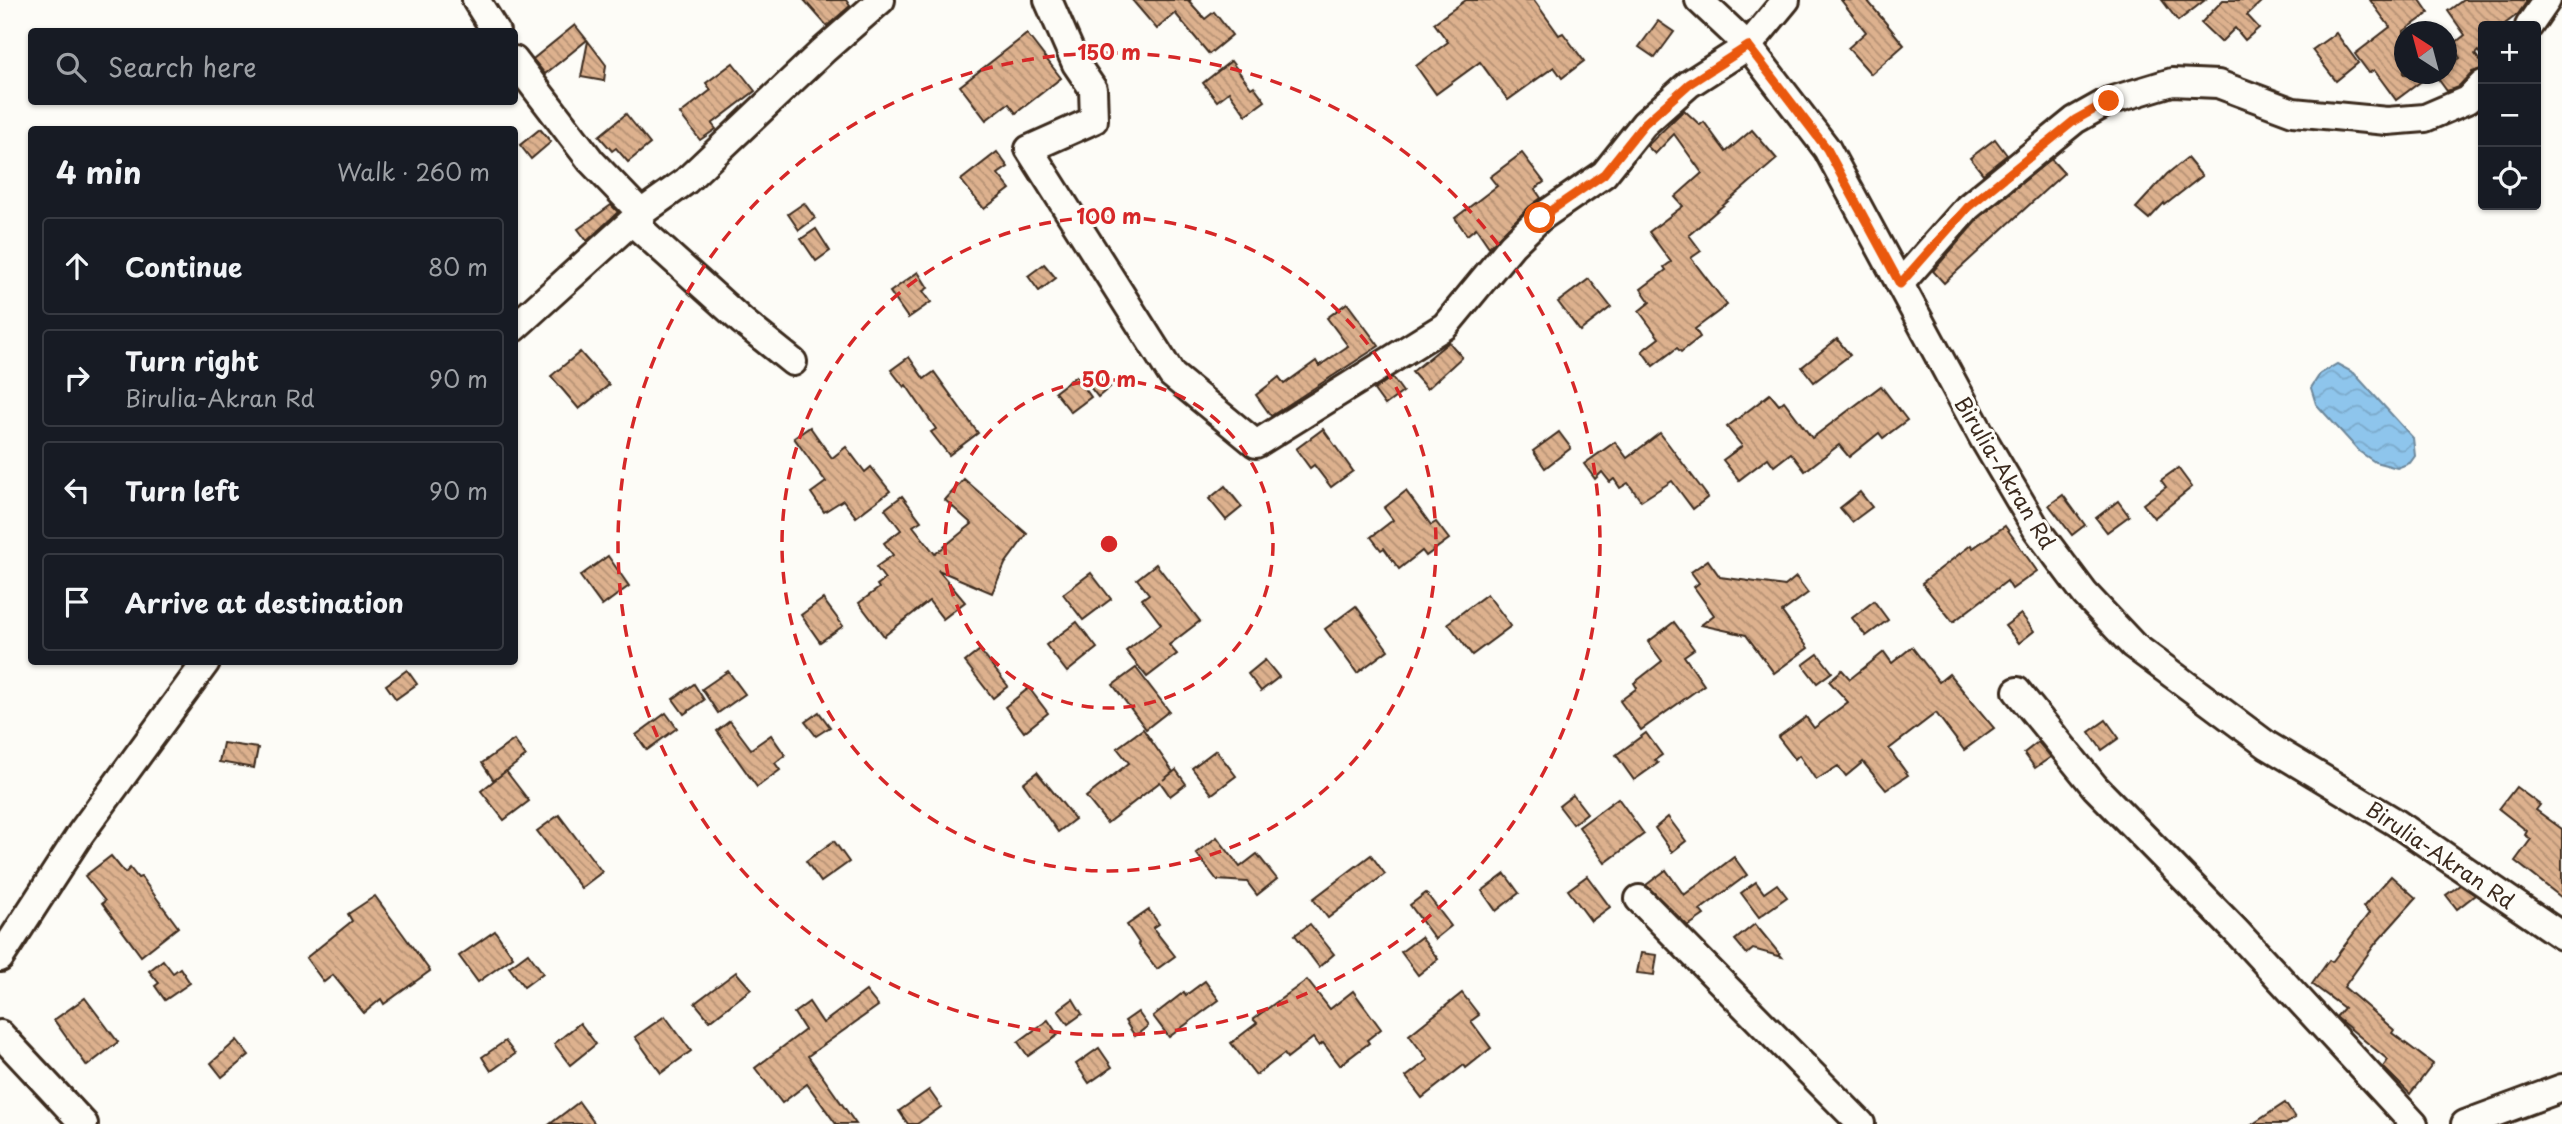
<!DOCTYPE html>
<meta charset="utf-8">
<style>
body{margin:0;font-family:"Playpen Sans",sans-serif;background:#242831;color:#f1f3f6}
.controls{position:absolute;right:21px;top:21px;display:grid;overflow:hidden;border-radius:7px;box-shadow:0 2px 5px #0004}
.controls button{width:63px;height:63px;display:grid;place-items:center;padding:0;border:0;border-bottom:2px solid #363941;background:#171b24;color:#f1f3f6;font:35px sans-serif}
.compass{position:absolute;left:2394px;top:21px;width:63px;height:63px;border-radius:50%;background:#171b24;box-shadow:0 2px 5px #0004;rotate:324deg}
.stop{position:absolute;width:21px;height:21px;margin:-16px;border:5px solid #ea580c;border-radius:50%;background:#fff}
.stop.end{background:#ea580c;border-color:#fff;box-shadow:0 2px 7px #0008}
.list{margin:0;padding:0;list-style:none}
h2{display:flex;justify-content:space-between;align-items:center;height:91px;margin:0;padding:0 28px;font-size:30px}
h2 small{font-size:23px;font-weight:400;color:#9ea1a6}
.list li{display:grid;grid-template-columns:46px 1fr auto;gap:21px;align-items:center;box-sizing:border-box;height:98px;margin:0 14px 14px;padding:0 14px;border:2px solid #363941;border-radius:7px}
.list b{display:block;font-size:26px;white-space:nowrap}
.list p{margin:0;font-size:23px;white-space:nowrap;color:#9ea1a6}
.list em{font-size:23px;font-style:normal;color:#9ea1a6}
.icon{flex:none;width:38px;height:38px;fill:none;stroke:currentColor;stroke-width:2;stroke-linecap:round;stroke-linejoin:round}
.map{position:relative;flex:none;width:2562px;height:1124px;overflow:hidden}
.search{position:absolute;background:#171b24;box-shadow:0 2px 5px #0004;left:28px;top:28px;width:490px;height:77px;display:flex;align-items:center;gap:18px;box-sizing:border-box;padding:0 24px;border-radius:7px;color:#9ea1a6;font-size:26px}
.panel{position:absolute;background:#171b24;box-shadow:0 2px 5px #0004;left:28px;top:126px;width:490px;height:539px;border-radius:7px}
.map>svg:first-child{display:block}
.water{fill:url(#water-waves);stroke:#6d879a;stroke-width:2}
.building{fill:url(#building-back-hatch);stroke:#3b2a1e;stroke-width:2}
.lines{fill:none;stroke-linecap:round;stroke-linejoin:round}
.minor-casing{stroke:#3b2a1e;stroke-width:32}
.minor{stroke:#fdfcf7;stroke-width:26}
.route{stroke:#ea580c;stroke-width:9}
.ring{fill:none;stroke:#d62828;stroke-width:3.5;stroke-dasharray:12 9}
.labels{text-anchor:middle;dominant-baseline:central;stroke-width:6;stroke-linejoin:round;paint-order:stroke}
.street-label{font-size:21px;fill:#3b2a1e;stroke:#fdfcf7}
.centre{fill:#d62828;stroke:#fdfcf7;stroke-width:3.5}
.ring-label{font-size:21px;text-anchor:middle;font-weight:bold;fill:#d62828;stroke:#fdfcf7;stroke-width:6;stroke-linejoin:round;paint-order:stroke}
</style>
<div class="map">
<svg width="2562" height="1124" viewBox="0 0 2562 1124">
<defs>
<pattern id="water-waves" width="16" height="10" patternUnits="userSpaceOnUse" patternTransform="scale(1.75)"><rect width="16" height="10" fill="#8ec5ec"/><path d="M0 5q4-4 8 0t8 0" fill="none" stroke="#7ba9ca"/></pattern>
<pattern id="building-back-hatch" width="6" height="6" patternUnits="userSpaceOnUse" patternTransform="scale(1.75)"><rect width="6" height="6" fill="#ddb18e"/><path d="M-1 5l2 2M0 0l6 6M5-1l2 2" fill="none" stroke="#b49073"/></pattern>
</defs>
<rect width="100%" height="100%" fill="#fdfcf7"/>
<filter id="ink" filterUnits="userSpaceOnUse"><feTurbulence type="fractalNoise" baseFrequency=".0143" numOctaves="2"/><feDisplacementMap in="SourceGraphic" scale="14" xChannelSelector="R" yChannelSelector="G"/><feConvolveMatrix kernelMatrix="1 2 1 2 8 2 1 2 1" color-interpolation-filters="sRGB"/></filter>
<g filter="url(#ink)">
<path class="water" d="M2337,364L2354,373L2413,438L2415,456L2410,463L2397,468L2375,462L2360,452L2316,404L2311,388L2320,374Z"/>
<g class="building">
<path d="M804,0H846L850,6L827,26Z"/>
<path d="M1132,0H1191L1189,1L1205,19L1214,12L1232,35L1209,54L1175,13L1157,29Z"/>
<path d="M1466,0H1534L1559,35L1563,33L1584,61L1562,78L1554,67L1508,100L1480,62L1436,94L1416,66L1448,42L1434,23Z"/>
<path d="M1841,0H1867L1904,45L1871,74L1848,48L1866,32Z"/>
<path d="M2162,0H2205L2178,21Z"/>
<path d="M2223,0H2263L2247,15L2259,28L2245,40L2235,28L2221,42L2201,23Z"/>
<path d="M2370,0H2420L2429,13L2404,31V74H2431L2396,100L2374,70L2369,73L2355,54L2390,27Z"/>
<path d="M2463,0H2528L2518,14L2502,26H2483V59L2478,51L2475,54L2483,65V69L2472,72L2458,87L2447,91L2436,76L2446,74V68L2460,58L2451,46L2465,35L2448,11Z"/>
<path d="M1658,21L1674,32L1655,58L1639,47Z"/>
<path d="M575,25L587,40L545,74L533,59Z"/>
<path d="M2336,33L2358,63L2336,81L2312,50Z"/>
<path d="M1027,34L1061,78L1016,113L1009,104L1006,105L986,120L960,86Z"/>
<path d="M588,41L606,65L604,81L581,77Z"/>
<path d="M1231,61L1251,88L1254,86L1265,101L1246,115L1229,92L1217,101L1203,83Z"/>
<path d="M733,63L755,91L712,124L716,129L700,140L680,114L711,90L706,83Z"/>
<path d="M1684,110L1700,125L1704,122L1726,152L1752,130L1777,159L1689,235L1701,251L1691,258L1727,305L1695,329L1700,337L1681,352L1677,348L1653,366L1642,351L1659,338L1639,311L1650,302L1641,289L1666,270L1664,267L1671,262L1649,232L1683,206L1675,197L1702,173L1674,134L1655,154L1647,146Z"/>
<path d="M626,114L650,144L628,162L616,148L612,151L599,136Z"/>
<path d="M540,129L551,142L531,159L520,145Z"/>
<path d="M1995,139L2007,155L1983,174L1970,158Z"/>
<path d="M997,152L1008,167L998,174L1010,189L984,209L961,180Z"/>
<path d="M1522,153L1544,182L1535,189L1541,198L1529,207L1489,247L1476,228L1467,235L1455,218L1497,186L1490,177Z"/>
<path d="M2187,158L2202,176L2165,205L2164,203L2149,219L2136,208L2167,174Z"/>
<path d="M2051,159L2064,173L1944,283L1933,271L1979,218Z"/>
<path d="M804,203L815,218L799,230L788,214Z"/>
<path d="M611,205L618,212L587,241L578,229Z"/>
<path d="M816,229L830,251L816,261L801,239Z"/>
<path d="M1044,264L1056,278L1039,291L1028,276Z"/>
<path d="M918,272L928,288L923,291L931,302L908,318L890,292Z"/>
<path d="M1589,279L1611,307L1580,331L1558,302Z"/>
<path d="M1347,303L1379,346L1271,416L1256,395L1279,377L1284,384L1316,361L1319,366L1348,346L1327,318Z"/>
<path d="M1837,339L1850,355L1814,382L1802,367Z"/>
<path d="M1449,342L1462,357L1427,389L1412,372Z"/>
<path d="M580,352L609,385L579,409L551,376Z"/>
<path d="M909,357L924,379L934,372L978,433L949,455L931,432L936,429L906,385L904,387L891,370Z"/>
<path d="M1099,372L1110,387L1098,397L1086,382Z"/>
<path d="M1076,376L1091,397L1071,412L1055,392Z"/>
<path d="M1392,377L1403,392L1385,405L1374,390Z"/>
<path d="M1881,386L1907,420L1883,438L1879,433L1849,457L1839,445L1805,471L1791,453L1774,466L1768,458L1739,480L1723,460L1742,446L1727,427L1770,394L1779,405L1784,401L1812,438Z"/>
<path d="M810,427L832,458L846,447L865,472L871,467L890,491L856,517L843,500L824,512L811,493L826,482L794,438Z"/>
<path d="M1323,429L1353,471L1331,487L1314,465L1310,468L1296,449Z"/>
<path d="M1559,432L1571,448L1545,468L1533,451Z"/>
<path d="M1660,433L1708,497L1693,509L1672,481L1641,501L1628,483L1620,488L1614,479L1610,482L1602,472L1595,479L1584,464L1615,442L1627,458Z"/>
<path d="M2178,468L2192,487L2154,518L2143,504L2166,487L2161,480Z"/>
<path d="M964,479L1027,534L1005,564L992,593L938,570L965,602L943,619L929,601L884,636L859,603L879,588L877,585L885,579L876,567L893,555L884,543L901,530L885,509L902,496L921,521L913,526L935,554L972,524L945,500Z"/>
<path d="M1225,486L1242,507L1226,520L1209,499Z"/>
<path d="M1406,491L1431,525L1436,522L1449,539L1426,556L1422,551L1399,569L1384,548L1381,550L1371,537L1393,520L1384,508Z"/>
<path d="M1860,492L1872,507L1852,522L1840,508Z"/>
<path d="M2063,495L2085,525L2072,535L2049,505Z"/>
<path d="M2118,501L2129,516L2107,532L2096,518Z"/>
<path d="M2005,526L2037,571L2012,589L2007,581L1953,622L1922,583L1971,545L1973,548Z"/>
<path d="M608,556L629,586L602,606L580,576Z"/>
<path d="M1708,560L1720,577L1785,586L1796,577L1808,593L1782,612L1808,648L1774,673L1746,635L1701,625L1714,615L1694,587L1699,583L1691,572Z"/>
<path d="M1156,564L1200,621L1169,645L1177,654L1147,677L1126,651L1161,624L1142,599L1149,594L1137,579Z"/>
<path d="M1091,573L1111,599L1083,620L1063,594Z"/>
<path d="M1487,594L1511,626L1472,655L1448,623Z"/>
<path d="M823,599L843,626L820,642L801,615Z"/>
<path d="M1874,601L1888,620L1866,636L1852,618Z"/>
<path d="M1356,606L1388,650L1357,673L1325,629Z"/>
<path d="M2021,614L2034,631L2019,643L2005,626Z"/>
<path d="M1077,622L1097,648L1067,672L1046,645Z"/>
<path d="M1674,622L1694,649L1684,656L1704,685L1641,730L1620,701L1637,688L1634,683L1662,661L1648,642Z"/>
<path d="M1912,647L1939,682L1949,674L1994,728L1964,750L1936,713L1889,749L1908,775L1886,790L1863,762L1846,776L1838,766L1816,780L1799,755L1795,759L1778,737L1806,717L1814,728L1848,702L1829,681L1842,670L1850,679L1884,652L1892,663Z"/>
<path d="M980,650L1008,686L993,698L965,662Z"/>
<path d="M1818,654L1832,672L1817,683L1803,665Z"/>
<path d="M1265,660L1279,677L1261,691L1248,674Z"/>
<path d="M1136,668L1169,711L1146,729L1113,685Z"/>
<path d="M407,670L417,684L396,699L386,685Z"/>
<path d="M728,671L745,694L718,713L702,689Z"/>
<path d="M694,684L704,700L684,714L673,699Z"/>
<path d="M1029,688L1048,713L1024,732L1005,707Z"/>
<path d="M819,712L830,727L816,736L805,722Z"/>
<path d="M666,713L677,728L647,750L636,735Z"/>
<path d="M2106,720L2119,738L2102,750L2089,732Z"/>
<path d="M730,721L751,749L771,735L785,755L775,763L780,770L757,787L717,731Z"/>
<path d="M1143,729L1173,772L1163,780L1176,770L1186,784L1170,796L1160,782L1107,823L1086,797L1129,763L1117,748Z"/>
<path d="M1646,733L1662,755L1655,760L1658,763L1634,780L1616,755Z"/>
<path d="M514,740L526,756L494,781L482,763Z"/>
<path d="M2038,742L2051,757L2035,768L2024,753Z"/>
<path d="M223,743L258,748L254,768L219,762Z"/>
<path d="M1216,750L1236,776L1212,794L1192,768Z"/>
<path d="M506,771L529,801L504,820L481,791Z"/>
<path d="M1037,772L1075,819L1058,832L1023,783Z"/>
<path d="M2516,787L2540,805L2536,810L2562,829V898L2515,861L2531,839L2525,835L2527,831L2499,809Z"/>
<path d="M1573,795L1587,813L1573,824L1559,806Z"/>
<path d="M1618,798L1644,834L1605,863L1579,827Z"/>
<path d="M559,815L602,872L581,888L537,831Z"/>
<path d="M1668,817L1686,841L1672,852L1655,828Z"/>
<path d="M1217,837L1240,867L1257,854L1277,879L1257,895L1247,882L1217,880L1196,853Z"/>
<path d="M834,841L849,862L821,882L806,861Z"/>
<path d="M1371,855L1385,874L1328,918L1313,899Z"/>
<path d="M111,856L125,873L130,868L138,878L141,877L178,927L141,956L102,903L105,901L85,876Z"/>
<path d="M1734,857L1747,875L1700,910L1704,915L1688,926L1646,885L1666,870L1684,895Z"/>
<path d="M1505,874L1519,893L1496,911L1482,891Z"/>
<path d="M1587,876L1610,907L1591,921L1568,890Z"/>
<path d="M2391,876L2416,898L2376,943L2344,987L2394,1030L2392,1033L2433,1064L2410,1094L2383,1067L2388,1060L2336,1017L2344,1008L2312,984L2329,960L2332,962L2369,913L2363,907Z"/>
<path d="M1756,882L1764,893L1777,884L1787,897L1759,917L1741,893Z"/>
<path d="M2460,885L2475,895L2457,909L2446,895Z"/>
<path d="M1426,893L1451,926L1435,939L1410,905Z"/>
<path d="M375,896L430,971L384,1004L381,999L364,1013L333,975L324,982L306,958L352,921L348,914Z"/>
<path d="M1149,910L1159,924L1153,928L1175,956L1157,969L1138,944L1139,943L1127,925Z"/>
<path d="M1310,924L1334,954L1319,967L1295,935Z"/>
<path d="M1755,924L1782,957L1753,949L1747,954L1735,940Z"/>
<path d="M495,931L513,957L478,982L459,956Z"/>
<path d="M1421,937L1438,959L1418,975L1401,952Z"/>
<path d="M528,953L543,973L524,987L509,967Z"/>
<path d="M1641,953L1657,955L1654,975L1637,973Z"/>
<path d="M163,960L173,973L180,968L190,983L165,1000L155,986L159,983L149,971Z"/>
<path d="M736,972L751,989L710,1021L695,1003Z"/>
<path d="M1307,980L1330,1009L1353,991L1381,1029L1367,1040L1369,1043L1340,1065L1323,1043L1319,1046L1313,1038L1287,1058L1284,1054L1256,1075L1231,1043L1257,1023L1253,1019Z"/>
<path d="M1205,981L1219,1000L1169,1037L1153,1016L1184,992L1186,995Z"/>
<path d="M866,991L878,1006L808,1056L856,1124H836L807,1084L782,1103L755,1068L805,1030L794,1013L809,1002L823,1023Z"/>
<path d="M1462,993L1479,1015L1471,1021L1491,1048L1466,1068L1464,1065L1422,1098L1406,1077L1428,1060L1409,1035Z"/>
<path d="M85,998L118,1042L87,1066L54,1020Z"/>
<path d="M1073,999L1082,1014L1068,1024L1058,1010Z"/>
<path d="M1138,1012L1148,1026L1135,1036L1125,1021Z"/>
<path d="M665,1016L691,1051L661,1073L635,1037Z"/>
<path d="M1048,1020L1058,1035L1028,1056L1018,1042Z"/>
<path d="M580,1023L596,1044L570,1065L554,1044Z"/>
<path d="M237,1040L249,1055L222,1077L211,1063Z"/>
<path d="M505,1041L515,1054L491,1071L482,1057Z"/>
<path d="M1099,1048L1112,1067L1089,1083L1076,1064Z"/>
<path d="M929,1090L941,1107L917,1124H908L899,1111Z"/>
<path d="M579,1102L595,1124H550Z"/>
<path d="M2285,1103L2295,1118L2286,1124H2253Z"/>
</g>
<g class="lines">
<defs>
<g id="minor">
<path d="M476,0L496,32"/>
<path d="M1048,0L1076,64L1093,89L1094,120L1029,149L1172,375L1256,444L1445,326L1512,245L1540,218L1604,174L1644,124L1689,84L1748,46L1786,0"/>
<path d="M1699,0L1748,46L1827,149L1984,440L2037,530L2085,594L2133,645L2267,745L2395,822L2562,936"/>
<path d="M2529,26L2547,0"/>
<path d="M514,60L591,161L641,213L686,181L824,50L881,0"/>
<path d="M641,213L640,229L742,321L793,362"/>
<path d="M1900,284L1968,207L2075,120L2109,101L2172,82L2218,84L2293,112L2387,121L2425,118L2467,100L2483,84"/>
<path d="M514,328L641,213"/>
<path d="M2017,691L2095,787L2236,931L2414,1124"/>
<path d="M1639,899L1861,1124"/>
<path d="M0,958L81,833L206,662"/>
<path d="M0,1034L84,1124"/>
<path d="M2465,1124L2562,1088"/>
</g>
</defs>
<use href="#minor" class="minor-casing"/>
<use href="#minor" class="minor"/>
</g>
</g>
<g class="lines" filter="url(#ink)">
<path class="route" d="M1540,218L1604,174L1644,124L1689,84L1748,46L1827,149L1900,284L1968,207L2075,120L2109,101"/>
</g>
<g class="ring">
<circle cx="1109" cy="544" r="164"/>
<circle cx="1109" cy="544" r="327"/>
<circle cx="1109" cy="544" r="491"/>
</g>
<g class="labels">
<g class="street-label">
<text transform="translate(2006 472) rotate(59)">Birulia-Akran Rd</text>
<text transform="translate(2441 854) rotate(34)">Birulia-Akran Rd</text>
</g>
</g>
<circle cx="1109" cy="544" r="10" class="centre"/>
<g class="ring-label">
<text x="1109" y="60">150 m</text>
<text x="1109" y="224">100 m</text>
<text x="1109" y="387">50 m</text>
</g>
</svg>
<div class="controls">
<button>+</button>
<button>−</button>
<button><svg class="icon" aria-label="locate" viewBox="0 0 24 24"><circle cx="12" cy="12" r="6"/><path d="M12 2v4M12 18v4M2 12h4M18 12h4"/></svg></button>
</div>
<svg class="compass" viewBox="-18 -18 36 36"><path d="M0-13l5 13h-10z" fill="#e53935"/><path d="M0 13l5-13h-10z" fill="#9ea1a6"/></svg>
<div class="stop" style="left:1540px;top:218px"></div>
<div class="stop end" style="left:2109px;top:101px"></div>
<div class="search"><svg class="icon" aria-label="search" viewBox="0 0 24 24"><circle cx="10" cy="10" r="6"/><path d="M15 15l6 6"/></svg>Search here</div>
<section class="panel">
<h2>4 min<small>Walk · 260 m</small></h2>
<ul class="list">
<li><svg class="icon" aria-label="ahead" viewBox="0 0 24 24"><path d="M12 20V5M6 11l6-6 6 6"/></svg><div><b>Continue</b></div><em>80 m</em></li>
<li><svg class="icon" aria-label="right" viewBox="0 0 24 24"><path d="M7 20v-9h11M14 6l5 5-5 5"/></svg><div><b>Turn right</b><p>Birulia-Akran Rd</p></div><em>90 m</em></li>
<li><svg class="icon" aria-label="left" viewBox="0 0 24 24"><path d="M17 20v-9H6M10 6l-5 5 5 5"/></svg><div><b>Turn left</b></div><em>90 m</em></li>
<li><svg class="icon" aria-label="arrive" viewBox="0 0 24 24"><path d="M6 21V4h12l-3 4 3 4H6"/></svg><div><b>Arrive at destination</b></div></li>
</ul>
</section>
</div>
